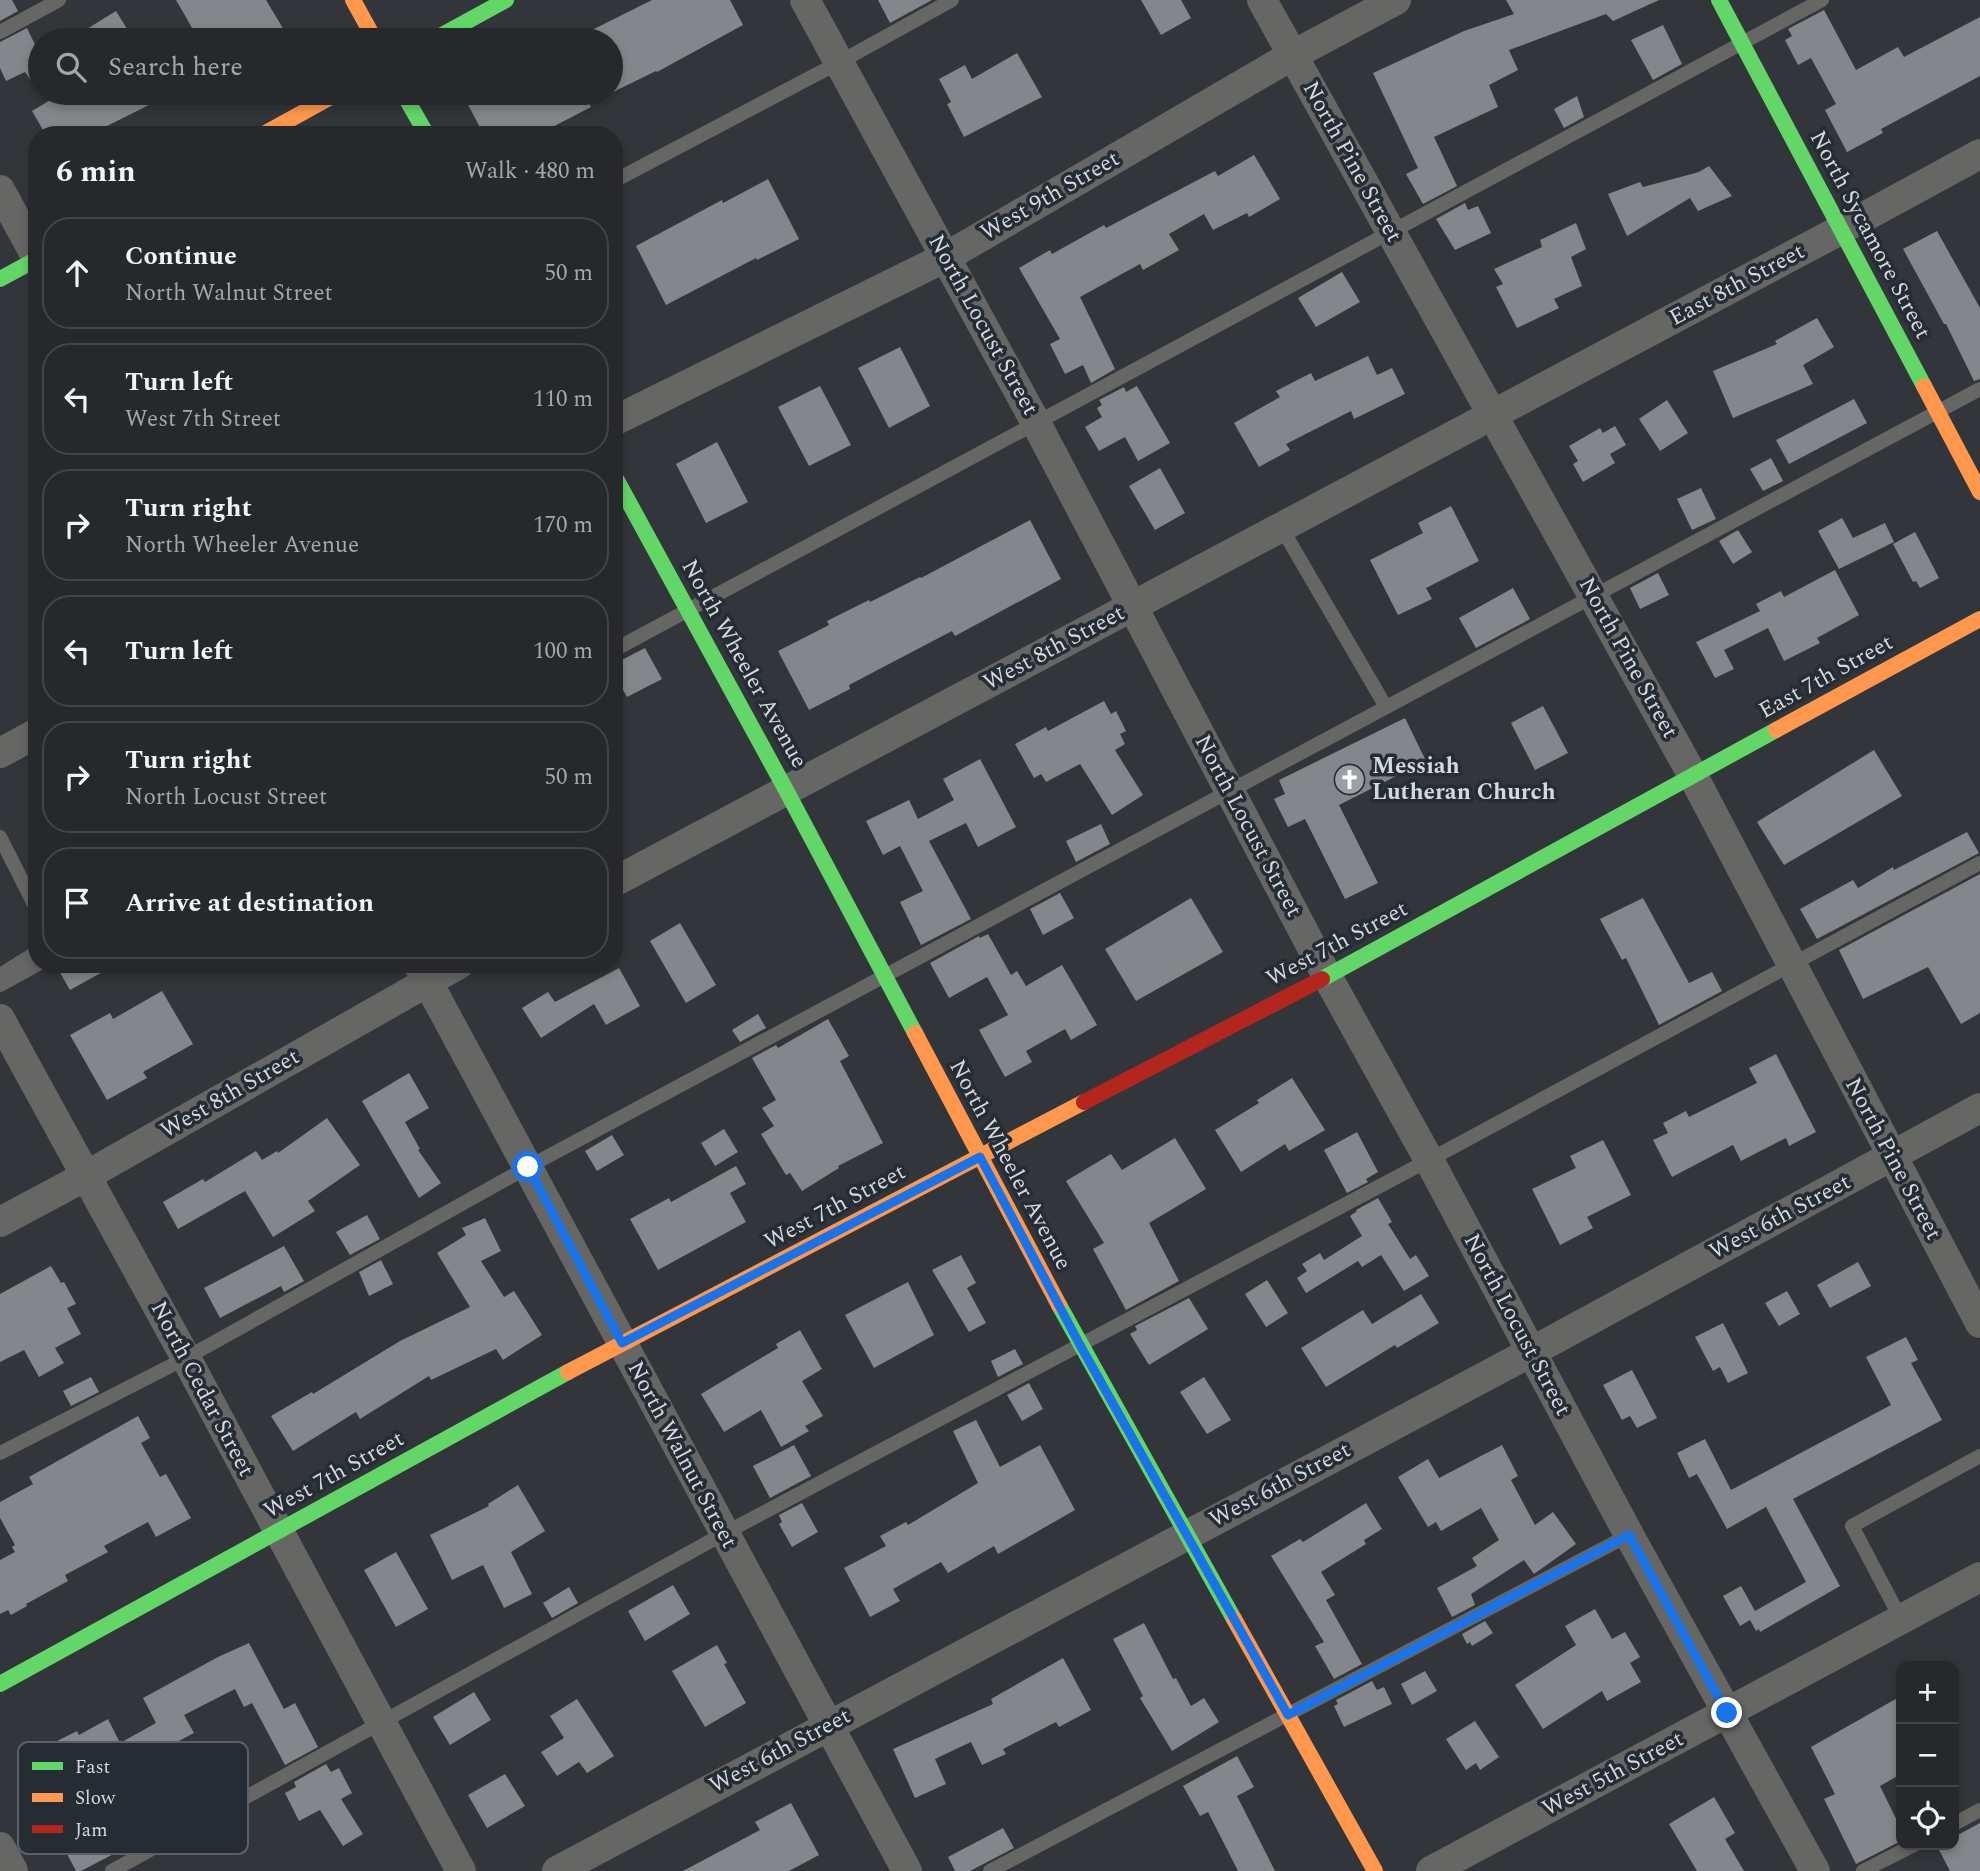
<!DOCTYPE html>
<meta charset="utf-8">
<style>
body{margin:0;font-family:Spectral,serif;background:#2e3034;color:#f1f3f6}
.controls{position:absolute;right:21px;bottom:21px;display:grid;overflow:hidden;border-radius:14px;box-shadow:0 4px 10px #0003}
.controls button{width:63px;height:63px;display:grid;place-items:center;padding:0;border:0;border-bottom:2px solid #424448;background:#26282c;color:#f1f3f6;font:35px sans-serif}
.stop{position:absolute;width:21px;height:21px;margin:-16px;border:5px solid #1a73e8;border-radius:50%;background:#fff}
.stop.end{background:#1a73e8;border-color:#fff;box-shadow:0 2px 7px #0008}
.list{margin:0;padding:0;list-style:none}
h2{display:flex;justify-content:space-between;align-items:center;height:91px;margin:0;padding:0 28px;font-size:30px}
h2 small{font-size:23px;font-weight:400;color:#a4a6a9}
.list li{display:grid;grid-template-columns:46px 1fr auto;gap:21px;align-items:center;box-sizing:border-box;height:112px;margin:0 14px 14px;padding:0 14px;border:2px solid #424448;border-radius:28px}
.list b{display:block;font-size:26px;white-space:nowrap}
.list p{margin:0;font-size:23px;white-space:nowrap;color:#a4a6a9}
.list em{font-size:23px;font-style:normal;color:#a4a6a9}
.icon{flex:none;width:38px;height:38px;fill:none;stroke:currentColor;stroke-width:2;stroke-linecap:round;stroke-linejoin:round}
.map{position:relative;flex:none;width:1980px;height:1871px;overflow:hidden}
.search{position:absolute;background:#26282c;box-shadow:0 4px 10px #0003;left:28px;top:28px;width:595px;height:77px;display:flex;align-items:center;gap:18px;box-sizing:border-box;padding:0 24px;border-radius:38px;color:#a4a6a9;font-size:26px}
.panel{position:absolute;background:#26282c;box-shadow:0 4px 10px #0003;left:28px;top:126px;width:595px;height:847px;border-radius:28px}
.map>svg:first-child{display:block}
.building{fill:#83868a}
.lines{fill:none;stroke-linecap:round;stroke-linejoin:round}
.lane{stroke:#666665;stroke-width:14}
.street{stroke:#666665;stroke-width:30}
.fast{stroke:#63d668;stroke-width:16}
.slow{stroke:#ff974d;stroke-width:16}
.jam{stroke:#b3261e;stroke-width:16}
.route{stroke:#1a73e8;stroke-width:9}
.labels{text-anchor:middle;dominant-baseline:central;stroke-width:7;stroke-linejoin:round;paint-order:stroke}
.street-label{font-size:23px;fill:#d5d9de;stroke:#252c34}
.poi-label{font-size:23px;font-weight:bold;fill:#d5d9de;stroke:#252c34;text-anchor:start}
.key{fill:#252c34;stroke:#5a6067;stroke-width:2}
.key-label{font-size:19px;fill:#d5d9de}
</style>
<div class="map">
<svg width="1980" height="1871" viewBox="0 0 1980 1871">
<rect width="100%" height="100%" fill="#32363a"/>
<g class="building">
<path d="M0,0H12L18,11L0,21Z"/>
<path d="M176,0H266L290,40H199Z"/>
<path d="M652,0H730L743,25L657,72L656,71L611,93V40H572Z"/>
<path d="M878,0H932L890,23Z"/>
<path d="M1141,0H1181L1191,18L1161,35Z"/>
<path d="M1506,0H1659L1613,21L1606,14L1509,50L1518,70L1489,85L1498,107L1434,137L1457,186L1423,204L1406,174L1418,168L1373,73L1464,31L1514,14Z"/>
<path d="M1824,10L1856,70L1898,47L1904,57L1980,17V76L1881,129L1883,133L1847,152L1825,110L1836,104L1811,58L1798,65L1785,40L1792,36L1788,29Z"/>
<path d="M116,11L134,40H69Z"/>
<path d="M1663,25L1682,64L1653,80L1631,40Z"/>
<path d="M27,28L40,55V93L25,72L6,81L0,68V42Z"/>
<path d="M1017,53L1042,97L964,137L947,104L951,102L939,79L965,65L972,79Z"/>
<path d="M62,93H173L89,135H46L32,111Z"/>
<path d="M477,93H584L591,107L537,135H484L465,99Z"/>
<path d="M1577,96L1584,117L1564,128L1554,109Z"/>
<path d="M1254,155L1280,199L1249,217L1247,213L1213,230L1204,214L1169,234L1179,250L1143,270L1140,264L1080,297L1115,369L1091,383L1083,365L1065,374L1050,344L1060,339L1019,268L1050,250L1052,254L1104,225L1106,228L1215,171L1218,176Z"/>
<path d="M1709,166L1732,196L1698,211L1690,198L1627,236L1608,194L1640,182L1643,187L1699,172Z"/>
<path d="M768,179L799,239L757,260L756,258L666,305L636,246L722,200L723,203Z"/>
<path d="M1465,203L1468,210L1478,206L1491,233L1455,250L1436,219Z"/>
<path d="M1576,223L1586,249L1571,257L1582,286L1554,299L1559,308L1517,328L1496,287L1503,284L1494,269L1542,247L1540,240Z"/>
<path d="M1937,231L1980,308V379L1974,381L1946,324H1944L1903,249Z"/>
<path d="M1342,272L1360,302L1316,327L1298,298Z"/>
<path d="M1817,318L1834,347L1803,365L1813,384L1733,418L1713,371L1777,344L1775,341Z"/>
<path d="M900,347L930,406L889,428L858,368Z"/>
<path d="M1368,356L1377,375L1392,368L1405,394L1354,419L1351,411L1286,444L1290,450L1259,467L1234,423L1280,397L1276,391L1311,373L1315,381Z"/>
<path d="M820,386L851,445L809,466L778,407Z"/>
<path d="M1137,386L1170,443L1138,461L1125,437L1099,451L1085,427L1102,417L1097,408L1102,405L1099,400L1124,387L1126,392Z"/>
<path d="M1854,399L1867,423L1789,464L1776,440Z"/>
<path d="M1667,400L1688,433L1660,451L1639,419Z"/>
<path d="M1615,426L1626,445L1610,454L1615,463L1583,482L1573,464L1578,461L1569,446L1600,428L1603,433Z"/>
<path d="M717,442L748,502L706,523L676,464Z"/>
<path d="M1771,458L1783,481L1763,491L1750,469Z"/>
<path d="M1160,468L1185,513L1155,530L1129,486Z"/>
<path d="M1701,488L1716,519L1692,530L1677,499Z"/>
<path d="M1451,506L1479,561L1426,588L1432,599L1398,615L1370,560L1423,533L1418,523Z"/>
<path d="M1842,518L1853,538L1885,523L1894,542L1839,569L1818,531Z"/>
<path d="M1030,520L1061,579L955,636L952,631L849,685L850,689L809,710L778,651L829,625L827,621L869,600L870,602L920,577L921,578Z"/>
<path d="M1738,530L1752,552L1733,564L1719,541Z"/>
<path d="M1915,532L1939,578L1920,588L1916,581L1913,582L1893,544Z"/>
<path d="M1835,570L1859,615L1817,638L1820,643L1784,661L1768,628L1724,650L1734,669L1715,678L1696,642L1760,611L1756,604L1781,591L1784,597Z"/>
<path d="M1658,573L1669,595L1640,609L1630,588Z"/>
<path d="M1513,588L1530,619L1476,648L1459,618Z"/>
<path d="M645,648L662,679L627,697L614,674V664Z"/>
<path d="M1104,701L1111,714L1116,711L1126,731L1120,734L1125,744L1115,750L1143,795L1112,815L1080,764L1046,782L1041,774L1034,778L1015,744L1046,727L1048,731Z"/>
<path d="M1543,706L1568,753L1535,770L1511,723Z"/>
<path d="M1405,718L1426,761L1339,805L1378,883L1345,899L1305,819L1288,827L1274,799L1285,794L1279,780Z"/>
<path d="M1874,750L1902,796L1784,865L1757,822Z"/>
<path d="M980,759L1016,827L978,847L966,823L929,841L971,919L921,945L900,902L923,891L900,846L883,855L866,821L909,800L918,819L954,800L943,779Z"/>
<path d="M1101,824L1110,844L1076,862L1066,841Z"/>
<path d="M1967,832L1979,853L1817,939L1800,909L1853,880L1858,888L1893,867L1894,870Z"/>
<path d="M1980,874V1013L1961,1024L1928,967L1863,999L1839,950Z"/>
<path d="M1060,893L1074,918L1043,935L1030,909Z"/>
<path d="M1191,898L1223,952L1136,1001L1105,949Z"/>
<path d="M1643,898L1689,983L1712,972L1722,991L1659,1025L1626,958L1622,960L1600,919Z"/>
<path d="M680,923L716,985L686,1003L650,941Z"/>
<path d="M988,934L1011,975L1017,971L1026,986L1062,965L1097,1025L1071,1040L1065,1029L1026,1051L1032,1062L1005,1077L979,1030L1008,1015L987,977L949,998L930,963L979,936L980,938Z"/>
<path d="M55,964H117L70,990Z"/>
<path d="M619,968L640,1006L606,1025L594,1004L541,1038L522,1008L548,992L555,1002Z"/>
<path d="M162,991L193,1044L143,1072L147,1078L107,1100L70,1035L110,1013L113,1019Z"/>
<path d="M758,1014L766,1028L740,1042L732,1030Z"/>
<path d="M828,1019L849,1056L840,1061L883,1143L838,1166L839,1168L802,1191L790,1173L786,1175L761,1134L774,1126L762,1108L776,1100L752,1058L776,1045L778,1048Z"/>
<path d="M1776,1054L1816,1132L1789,1146L1786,1138L1741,1161L1733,1145L1672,1177L1653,1140L1668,1133L1663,1123L1686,1111L1689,1117L1757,1083L1749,1068Z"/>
<path d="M409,1073L429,1108L405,1122L420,1149L418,1150L441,1183L419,1198L362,1101Z"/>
<path d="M1292,1078L1325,1130L1289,1151L1285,1144L1241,1172L1215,1130L1259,1103L1257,1100Z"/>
<path d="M327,1118L360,1165L308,1201L315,1211L273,1237L245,1191L178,1229L163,1202L203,1179L205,1182L256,1151L262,1160L277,1151L278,1153Z"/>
<path d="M724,1129L738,1152L715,1166L701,1143Z"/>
<path d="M1357,1132L1378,1172L1366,1179L1368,1182L1347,1193L1324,1150Z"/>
<path d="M612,1135L624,1155L597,1171L585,1151Z"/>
<path d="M1175,1138L1206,1189L1149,1223L1179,1281L1126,1310L1093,1249L1104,1243L1066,1181L1111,1154L1122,1170Z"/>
<path d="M1603,1140L1631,1195L1587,1217L1593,1228L1560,1245L1532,1189L1576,1168L1570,1156Z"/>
<path d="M736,1166L746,1184L730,1193L746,1222L658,1270L630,1219L669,1198L671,1202Z"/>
<path d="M1378,1198L1392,1222L1388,1224L1410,1259L1416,1255L1429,1276L1404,1291L1381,1255L1362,1267L1358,1261L1306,1293L1297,1278L1307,1271L1302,1264L1320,1253L1324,1260L1362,1236L1350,1216L1357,1211L1356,1210Z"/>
<path d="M367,1215L380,1239L350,1255L336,1232Z"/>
<path d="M485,1218L501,1251L481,1261L504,1297L514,1291L542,1335L503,1360L496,1349L431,1380L429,1376L360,1419L356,1412L293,1451L271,1416L312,1392L313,1394L400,1341L470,1307L437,1253L466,1235L462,1228Z"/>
<path d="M284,1246L304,1281L284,1292L281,1286L220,1318L204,1288Z"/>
<path d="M961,1255L976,1283L967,1288L986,1323L969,1332L932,1270Z"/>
<path d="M381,1260L393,1284L369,1296L359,1272Z"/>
<path d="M1858,1262L1871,1286L1830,1308L1817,1285Z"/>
<path d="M51,1266L61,1283L64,1282L76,1304L67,1308L81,1334L55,1348L64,1363L39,1377L24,1350L0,1362V1294Z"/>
<path d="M1267,1280L1288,1313L1266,1327L1245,1294Z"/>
<path d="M908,1282L934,1335L874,1368L845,1315Z"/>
<path d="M1787,1291L1800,1314L1779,1326L1765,1303Z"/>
<path d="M1421,1294L1439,1323L1397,1348L1395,1345L1326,1387L1301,1348L1363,1310L1372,1324Z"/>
<path d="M1189,1298L1208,1329L1149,1365L1130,1334L1137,1330L1135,1326Z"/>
<path d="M1723,1323L1748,1373L1728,1383L1720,1367L1713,1371L1695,1337Z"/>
<path d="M800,1330L822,1369L802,1381L823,1416L805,1426L809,1431L781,1447L761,1410L724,1432L701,1394L778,1348L776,1344Z"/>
<path d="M1906,1337L1918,1360L1911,1363L1942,1420L1793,1499L1840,1586L1760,1632L1759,1629L1756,1631L1750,1620L1740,1626L1723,1596L1741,1586L1755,1611L1806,1582L1766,1507L1727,1529L1697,1474L1689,1478L1677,1453L1705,1439L1731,1490L1891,1405L1866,1357Z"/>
<path d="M1015,1349L1023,1364L998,1377L991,1361Z"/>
<path d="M1632,1370L1657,1418L1637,1428L1630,1416L1622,1420L1603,1385Z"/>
<path d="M91,1377L99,1392L71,1406L63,1391Z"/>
<path d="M1204,1377L1231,1420L1207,1434L1180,1392Z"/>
<path d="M1029,1383L1043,1409L1022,1421L1007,1395Z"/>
<path d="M138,1416L150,1438L141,1443L160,1477L166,1474L191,1518L156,1537L148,1522L104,1546L108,1552L65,1575L68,1581L26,1604L27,1606L11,1615L8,1610L0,1614V1560L15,1552L12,1547L15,1545L0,1518V1502L33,1484L29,1477Z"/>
<path d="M976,1420L1000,1467L1040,1445L1075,1510L998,1554L994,1546L948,1573L941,1562L893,1589L900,1601L870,1617L844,1568L886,1546L880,1536L906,1522L908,1525L978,1483L953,1431Z"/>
<path d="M794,1445L811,1476L770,1498L753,1466Z"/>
<path d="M1502,1445L1518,1476L1511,1480L1535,1525L1553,1512L1576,1544L1534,1574L1524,1560L1471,1594L1475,1605L1452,1617L1437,1588L1477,1566L1472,1558L1499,1540L1481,1508L1441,1531L1436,1522L1428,1527L1398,1477L1428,1459L1439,1478Z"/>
<path d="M518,1485L545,1531L511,1552L532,1594L504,1608L483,1565L452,1580L430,1535L489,1506L488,1504Z"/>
<path d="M802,1503L818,1532L792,1547L779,1524L782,1522L779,1515Z"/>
<path d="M1366,1503L1382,1529L1364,1540L1366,1544L1321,1572L1335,1595L1326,1600L1362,1664L1334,1679L1315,1646L1324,1642L1271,1556L1300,1539L1303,1542Z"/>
<path d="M396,1552L428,1609L396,1627L364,1570Z"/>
<path d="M673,1585L690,1614L645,1641L628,1611Z"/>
<path d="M569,1587L578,1603L552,1618L543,1603Z"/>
<path d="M1595,1609L1612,1639L1625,1632L1640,1657L1630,1663L1641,1682L1607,1701L1602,1691L1543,1729L1515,1685L1576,1645L1565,1626Z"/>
<path d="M1485,1621L1493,1633L1472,1646L1470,1642L1467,1644L1462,1634Z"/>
<path d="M1144,1623L1173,1679L1176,1678L1191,1706L1204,1698L1219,1722L1172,1751L1140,1698L1143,1696L1113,1639Z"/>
<path d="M249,1643L284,1709L295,1703L318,1747L285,1765L252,1703L244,1707L235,1689L184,1715L194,1733L156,1753L166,1773L162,1776L184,1817L81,1871H76L56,1833L65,1828L45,1790L36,1795L20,1765L50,1750L47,1746L77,1731L79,1735L108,1719L120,1743L156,1723L143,1698L218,1657Z"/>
<path d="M717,1645L727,1663L724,1664L746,1703L705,1727L672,1671Z"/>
<path d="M1063,1658L1091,1710L1059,1727L1056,1722L1003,1749L1006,1754L982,1765L971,1742L935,1759L946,1784L915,1798L893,1749L993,1704L991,1699Z"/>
<path d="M1425,1671L1437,1691L1412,1705L1401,1684Z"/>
<path d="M1372,1681L1377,1690L1384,1687L1392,1704L1344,1727L1334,1706L1338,1704L1336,1700Z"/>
<path d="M474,1692L491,1720L450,1745L433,1717Z"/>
<path d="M1901,1696V1774L1880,1786L1901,1829V1841L1856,1864L1824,1799L1835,1794L1811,1747Z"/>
<path d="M577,1699L614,1756L587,1773L579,1762L557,1776L541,1752L564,1738L550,1716Z"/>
<path d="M1475,1721L1499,1757L1480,1770L1476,1763L1466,1770L1446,1739Z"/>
<path d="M1237,1756L1254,1787L1237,1796L1275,1871H1238L1208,1812L1200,1816L1183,1786Z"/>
<path d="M326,1764L331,1772L339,1768L352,1793L341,1799L363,1834L343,1846L320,1810L299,1821L285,1793L296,1787L294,1782Z"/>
<path d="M505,1774L525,1806L487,1828L468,1795Z"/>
<path d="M1714,1797L1735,1833L1725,1839L1744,1871H1697L1669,1824Z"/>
<path d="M791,1803L819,1855L789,1871H683L760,1830L755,1822Z"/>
<path d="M1980,1823V1871H1950L1937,1846L1954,1845V1837Z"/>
<path d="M1003,1828L1014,1848L970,1871H955L948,1857Z"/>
</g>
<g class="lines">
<g class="lane">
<path d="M0,32L59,0"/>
<path d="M614,181L838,63L952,0"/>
<path d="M1281,527L1386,707"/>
<path d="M614,650L1822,0"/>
<path d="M0,837L37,910"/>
<path d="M0,975L37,952"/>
<path d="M0,985L38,964"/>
<path d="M0,1453L186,1358L528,1167L1980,389"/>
<path d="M1901,1619L1852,1526L1980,1456"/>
<path d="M1954,1824L1980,1810"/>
<path d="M112,1871L725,1533L1429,1160L1980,863"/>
<path d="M990,1871L1629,1535"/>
<path d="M1863,1871L1914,1845"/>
</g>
<g class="street">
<path d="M805,0L1036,423L1327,976L1429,1160L1629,1535L1815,1871"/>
<path d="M1262,0L1693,776L1980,1323"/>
<path d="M0,190L37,258"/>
<path d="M614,421L946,257L1293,55L1396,0"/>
<path d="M0,753L37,733"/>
<path d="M614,882L1842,229L1980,154"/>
<path d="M418,964L907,1871"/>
<path d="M0,1019L186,1358L461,1871"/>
<path d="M0,1222L86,1176L459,964"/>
<path d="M0,1847L13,1871"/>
<path d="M557,1871L1531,1352L1980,1108"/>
<path d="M1431,1871L1980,1577"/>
</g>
<g class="fast">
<path d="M1719,0L1924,386"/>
<path d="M433,40L506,0"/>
<path d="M403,93L427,135"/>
<path d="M0,279L37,259"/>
<path d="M614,475L786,790L915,1033"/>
<path d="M1322,979L1776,730"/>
<path d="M1059,1305L1234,1619"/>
<path d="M0,1684L568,1372"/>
</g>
<g class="slow">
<path d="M353,0L375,40"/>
<path d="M262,135L338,93"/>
<path d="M1924,386L1980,492"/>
<path d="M1776,730L1980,619"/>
<path d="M915,1033L1059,1305"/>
<path d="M568,1372L1084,1102"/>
<path d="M1234,1619L1375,1871"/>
</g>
<path class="jam" d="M1084,1102L1322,979"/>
</g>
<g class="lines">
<path class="route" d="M528,1167L622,1343L980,1157L1080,1345L1288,1715L1629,1535L1727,1713"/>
</g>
<defs>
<symbol id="church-disc" viewBox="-11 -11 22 22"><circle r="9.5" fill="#9ca0a5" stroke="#252c34"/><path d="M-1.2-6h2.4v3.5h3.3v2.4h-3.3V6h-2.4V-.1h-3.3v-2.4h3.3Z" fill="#fff"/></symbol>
</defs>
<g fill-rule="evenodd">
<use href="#church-disc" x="1332" y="762" width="35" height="35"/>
</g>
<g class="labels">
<g class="street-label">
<text transform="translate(1352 162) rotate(61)">North Pine Street</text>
<text transform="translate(1050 196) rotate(-30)">West 9th Street</text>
<text transform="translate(1870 235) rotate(62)">North Sycamore Street</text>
<text transform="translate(1737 285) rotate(-28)">East 8th Street</text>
<text transform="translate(983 325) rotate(61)">North Locust Street</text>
<text transform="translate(1054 648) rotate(-28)">West 8th Street</text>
<text transform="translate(1628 658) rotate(61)">North Pine Street</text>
<text transform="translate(744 664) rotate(61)">North Wheeler Avenue</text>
<text transform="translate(1826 677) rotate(-29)">East 7th Street</text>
<text transform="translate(1248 826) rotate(62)">North Locust Street</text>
<text transform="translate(1337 944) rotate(-28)">West 7th Street</text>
<text transform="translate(230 1094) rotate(-30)">West 8th Street</text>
<text transform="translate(1893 1159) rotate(62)">North Pine Street</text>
<text transform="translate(1010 1165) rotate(62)">North Wheeler Avenue</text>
<text transform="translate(835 1207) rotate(-28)">West 7th Street</text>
<text transform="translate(1780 1217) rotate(-28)">West 6th Street</text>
<text transform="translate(1517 1325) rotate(62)">North Locust Street</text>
<text transform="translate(202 1389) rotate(62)">North Cedar Street</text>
<text transform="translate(682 1455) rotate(62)">North Walnut Street</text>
<text transform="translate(334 1475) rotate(-29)">West 7th Street</text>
<text transform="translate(1280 1485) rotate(-28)">West 6th Street</text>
<text transform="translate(780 1751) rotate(-28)">West 6th Street</text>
<text transform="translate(1613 1774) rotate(-28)">West 5th Street</text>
</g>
<g class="poi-label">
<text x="1372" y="766">Messiah<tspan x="1372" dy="26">Lutheran Church</tspan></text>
</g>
</g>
<rect x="18" y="1742" width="230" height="112" rx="10" class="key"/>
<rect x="32" y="1762" width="31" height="8" fill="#63d668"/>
<rect x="32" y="1793" width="31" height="9" fill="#ff974d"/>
<rect x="32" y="1825" width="31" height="8" fill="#b3261e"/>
<g class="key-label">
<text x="75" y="1773">Fast</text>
<text x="75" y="1804">Slow</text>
<text x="75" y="1836">Jam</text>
</g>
</svg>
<div class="controls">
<button>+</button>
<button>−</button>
<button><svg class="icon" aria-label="locate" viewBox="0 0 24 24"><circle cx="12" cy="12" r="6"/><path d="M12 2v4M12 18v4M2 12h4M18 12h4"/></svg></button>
</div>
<div class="stop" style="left:528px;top:1167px"></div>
<div class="stop end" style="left:1727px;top:1713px"></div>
<div class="search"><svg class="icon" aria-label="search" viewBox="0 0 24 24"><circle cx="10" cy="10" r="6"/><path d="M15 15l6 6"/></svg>Search here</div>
<section class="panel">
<h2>6 min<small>Walk · 480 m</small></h2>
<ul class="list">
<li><svg class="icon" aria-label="ahead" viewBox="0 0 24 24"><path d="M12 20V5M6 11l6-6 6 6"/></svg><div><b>Continue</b><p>North Walnut Street</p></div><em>50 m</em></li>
<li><svg class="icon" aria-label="left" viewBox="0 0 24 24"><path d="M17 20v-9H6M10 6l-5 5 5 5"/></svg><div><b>Turn left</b><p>West 7th Street</p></div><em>110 m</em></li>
<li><svg class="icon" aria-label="right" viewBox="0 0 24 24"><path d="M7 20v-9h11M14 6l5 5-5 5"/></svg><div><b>Turn right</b><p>North Wheeler Avenue</p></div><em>170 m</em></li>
<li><svg class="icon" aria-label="left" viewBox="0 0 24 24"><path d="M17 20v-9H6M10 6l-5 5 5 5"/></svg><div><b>Turn left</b></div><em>100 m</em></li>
<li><svg class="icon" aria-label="right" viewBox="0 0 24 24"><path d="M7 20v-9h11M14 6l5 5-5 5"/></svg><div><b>Turn right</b><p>North Locust Street</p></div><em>50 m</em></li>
<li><svg class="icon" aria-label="arrive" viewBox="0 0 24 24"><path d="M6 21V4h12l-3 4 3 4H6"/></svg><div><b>Arrive at destination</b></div></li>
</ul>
</section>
</div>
